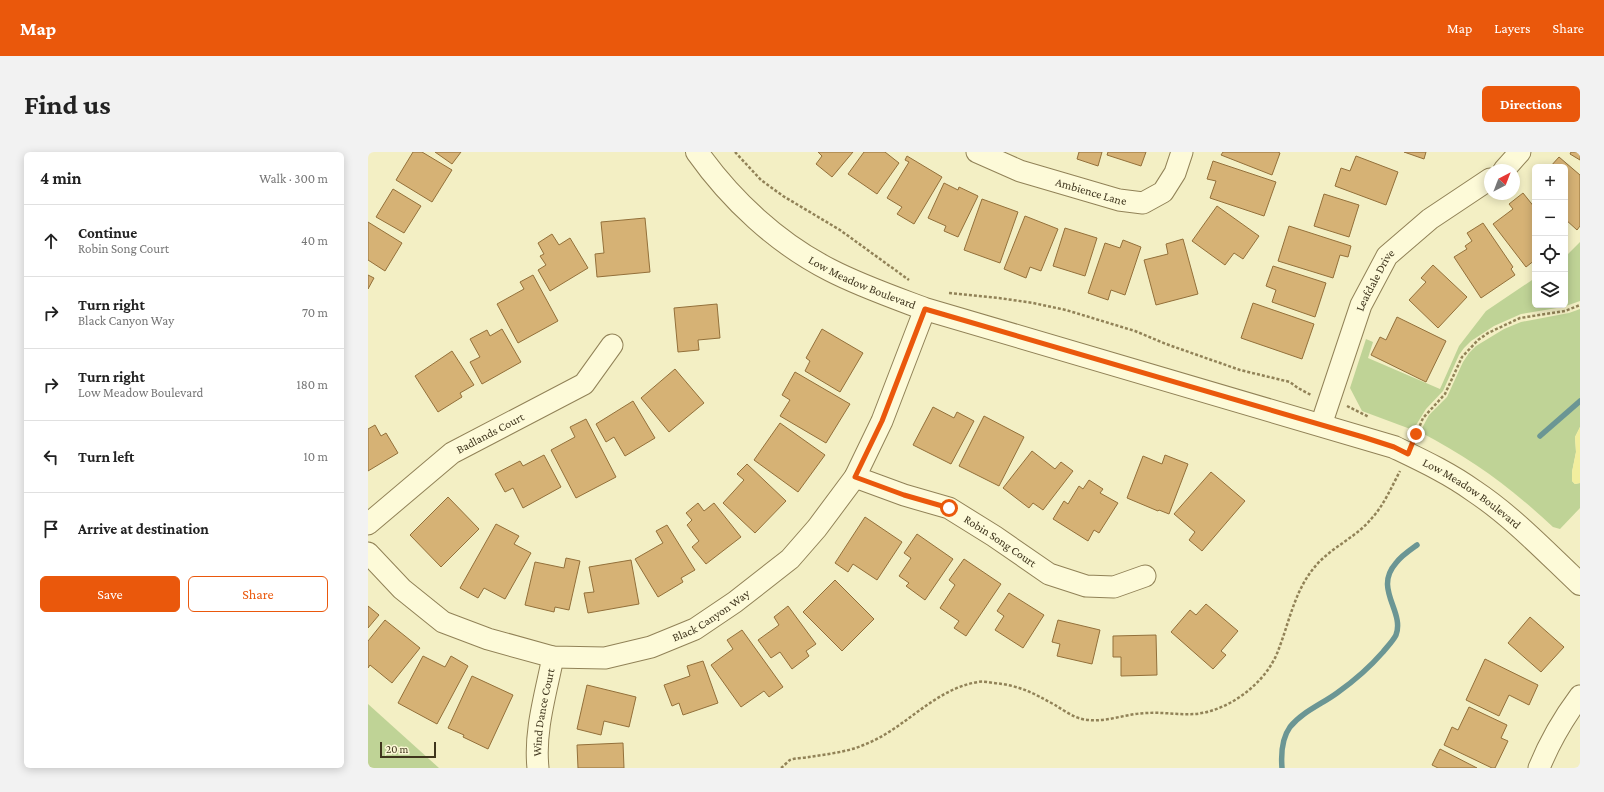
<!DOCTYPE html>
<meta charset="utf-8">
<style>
body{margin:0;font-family:"Crimson Pro",serif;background:#f2f2f2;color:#222}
.controls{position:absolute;right:12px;top:12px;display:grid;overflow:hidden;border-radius:6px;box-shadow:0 2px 10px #0003}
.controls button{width:36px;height:36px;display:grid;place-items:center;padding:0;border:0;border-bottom:1px solid #e0e0e0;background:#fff;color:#222;font:20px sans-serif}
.compass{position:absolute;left:1116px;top:12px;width:36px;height:36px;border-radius:50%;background:#fff;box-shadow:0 2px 10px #0003;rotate:42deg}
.scale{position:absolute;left:12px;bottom:10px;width:56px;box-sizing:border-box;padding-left:4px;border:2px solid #3f351d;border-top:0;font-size:11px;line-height:14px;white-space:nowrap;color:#3f351d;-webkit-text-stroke:3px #faf7d4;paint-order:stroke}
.stop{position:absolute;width:12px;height:12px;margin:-9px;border:3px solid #ea580c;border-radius:50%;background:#fff}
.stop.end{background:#ea580c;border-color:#fff;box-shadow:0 1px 4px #0008}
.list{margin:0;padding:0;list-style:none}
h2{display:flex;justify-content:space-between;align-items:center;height:52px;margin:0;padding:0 16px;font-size:17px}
h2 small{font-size:13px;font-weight:400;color:#767676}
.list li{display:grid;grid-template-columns:26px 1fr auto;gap:12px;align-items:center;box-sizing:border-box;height:72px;padding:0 16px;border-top:1px solid #e0e0e0}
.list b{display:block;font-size:15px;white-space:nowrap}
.list p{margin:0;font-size:13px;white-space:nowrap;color:#767676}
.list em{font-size:13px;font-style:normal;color:#767676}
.actions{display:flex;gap:8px;padding:12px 16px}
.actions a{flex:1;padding:9px 0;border:1px solid #ea580c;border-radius:6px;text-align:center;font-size:14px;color:#ea580c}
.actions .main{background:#ea580c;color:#fff}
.icon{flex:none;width:22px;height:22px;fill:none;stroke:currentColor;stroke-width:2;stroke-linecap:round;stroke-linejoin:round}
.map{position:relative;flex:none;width:1212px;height:616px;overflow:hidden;border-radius:6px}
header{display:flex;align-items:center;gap:24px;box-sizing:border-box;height:56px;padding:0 20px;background:#ea580c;color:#fff}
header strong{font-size:19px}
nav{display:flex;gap:22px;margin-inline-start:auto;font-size:14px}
.intro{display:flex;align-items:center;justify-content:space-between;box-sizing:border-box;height:96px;padding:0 24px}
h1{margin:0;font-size:28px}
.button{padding:10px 18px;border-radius:6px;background:#ea580c;color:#fff;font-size:14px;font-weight:700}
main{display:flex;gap:24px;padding:0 24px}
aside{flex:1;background:#fff;border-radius:6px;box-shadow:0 2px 10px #0003}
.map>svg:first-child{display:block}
.green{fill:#bfd396}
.sand{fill:#f2ee9e}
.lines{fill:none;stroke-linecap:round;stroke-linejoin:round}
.stream{stroke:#6b9694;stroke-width:5.5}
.building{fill:#d6b275;stroke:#93703a}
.minor-casing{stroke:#918257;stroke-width:23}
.tertiary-casing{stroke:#918257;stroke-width:24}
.path{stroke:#918257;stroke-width:2.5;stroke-dasharray:3 2;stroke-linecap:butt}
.minor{stroke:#fdfad8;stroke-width:21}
.tertiary{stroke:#fdfad8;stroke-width:22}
.route{stroke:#ea580c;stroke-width:5}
.labels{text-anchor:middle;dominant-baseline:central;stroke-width:3;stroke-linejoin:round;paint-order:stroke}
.street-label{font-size:12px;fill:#3f351d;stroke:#faf7d4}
</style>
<header>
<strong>Map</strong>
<nav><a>Map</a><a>Layers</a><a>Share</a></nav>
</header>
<div class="intro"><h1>Find us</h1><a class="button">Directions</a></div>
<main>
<aside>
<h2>4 min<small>Walk · 300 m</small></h2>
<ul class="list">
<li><svg class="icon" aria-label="ahead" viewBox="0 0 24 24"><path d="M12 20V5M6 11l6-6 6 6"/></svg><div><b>Continue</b><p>Robin Song Court</p></div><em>40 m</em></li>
<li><svg class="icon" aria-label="right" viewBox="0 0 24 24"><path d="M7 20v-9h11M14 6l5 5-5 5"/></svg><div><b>Turn right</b><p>Black Canyon Way</p></div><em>70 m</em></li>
<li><svg class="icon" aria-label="right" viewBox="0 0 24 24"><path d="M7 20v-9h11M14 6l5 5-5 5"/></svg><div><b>Turn right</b><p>Low Meadow Boulevard</p></div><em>180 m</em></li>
<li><svg class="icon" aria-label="left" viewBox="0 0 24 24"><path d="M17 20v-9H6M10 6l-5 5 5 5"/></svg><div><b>Turn left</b></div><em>10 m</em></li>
<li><svg class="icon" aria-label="arrive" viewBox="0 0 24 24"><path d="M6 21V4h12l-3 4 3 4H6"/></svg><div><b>Arrive at destination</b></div></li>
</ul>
<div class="actions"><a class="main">Save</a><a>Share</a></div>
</aside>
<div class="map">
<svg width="1212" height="616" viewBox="0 0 1212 616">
<rect width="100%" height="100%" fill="#f3efc4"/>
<g class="green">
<path d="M1212,90V149L1195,155L1153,162L1126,174L1103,189L1096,196L1091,203L1075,239L1058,257L1045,278L994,259L982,236L998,187L1005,190L1000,206L1072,237L1091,194L1118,159L1167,126V153H1197V105Z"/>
<path d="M1212,157V275L1207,285L1208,300L1204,320V329L1207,332L1212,331V356L1192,377L1185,375C1142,335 1104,307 1052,280L1061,263L1079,245L1095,210L1101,201L1108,194L1136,177L1153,170L1201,161Z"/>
<path d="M0,552L71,616H0Z"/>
</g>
<path class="sand" d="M1212,275V331L1207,332L1204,329V320L1208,300L1207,285Z"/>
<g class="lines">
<g class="stream">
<path d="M1172,284L1212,249"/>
<path d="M914,616C913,603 914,586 922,575C934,560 954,552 969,541C986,529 1001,516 1015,500C1019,495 1025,489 1028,483C1037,459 1005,437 1028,411C1033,404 1042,398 1049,393"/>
</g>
</g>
<g class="building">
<path d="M45,0H54L84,18L64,50L28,28Z"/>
<path d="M67,0H93L84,12Z"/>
<path d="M450,0H485L464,25L448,12L454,4Z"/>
<path d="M496,0H517L531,11L509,42L480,22Z"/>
<path d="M711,0H734L730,14L709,7Z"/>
<path d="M740,0H778L773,14L739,3Z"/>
<path d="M855,0H910L912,1L904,23L853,3Z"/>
<path d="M1036,0H1058L1056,7Z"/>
<path d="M1203,0H1212V8L1202,2Z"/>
<path d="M539,4L574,25L546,72L529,62L534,55L519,46L541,10L537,8Z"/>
<path d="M988,4L1030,20L1018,53L967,34L973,16L982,19Z"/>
<path d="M1191,5L1212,23V74L1209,78L1197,67V15H1182Z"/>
<path d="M845,9L908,30L896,64L842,46L848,29L839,27Z"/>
<path d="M576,31L590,38L591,35L610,44L590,85L576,79L578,74L560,66Z"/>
<path d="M25,37L53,54L36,81L8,65Z"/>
<path d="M1155,41L1167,56V108L1158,115L1125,72L1145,57L1141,52Z"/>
<path d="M956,42L991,53L981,85L946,74Z"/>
<path d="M614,47L650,60L632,111L596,98Z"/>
<path d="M849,54L891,84L875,107L866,101L857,113L824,89Z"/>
<path d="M657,64L690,77L673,119L662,115L658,126L636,117Z"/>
<path d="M277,66L282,120L229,125L227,102L236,101L233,70Z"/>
<path d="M0,70L34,91L17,119L0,108Z"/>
<path d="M1115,71L1145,115L1143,117L1147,123L1113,146L1086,105L1099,97L1097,94L1104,89L1099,81Z"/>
<path d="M921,74L983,94L980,105L972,103L965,126L910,109Z"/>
<path d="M697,76L729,86L717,124L685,114Z"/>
<path d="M184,82L191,93L202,86L220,116L182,139L170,118L178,113L172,104L176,102L170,91Z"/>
<path d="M815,87L830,142L788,153L776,108L800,102L798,92Z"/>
<path d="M755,88L773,95L757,143L743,138L740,148L720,141L737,91L752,96Z"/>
<path d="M1065,113L1099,145L1070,176L1041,148L1058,130L1053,126Z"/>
<path d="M905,114L958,131L947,165L904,150L908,138L898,134Z"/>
<path d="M0,123L6,126L0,137Z"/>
<path d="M165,123L190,169L150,191L129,152L156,137L152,130Z"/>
<path d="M885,151L946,172L934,207L873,186Z"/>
<path d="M349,152L352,186L330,188L331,198L310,200L306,156Z"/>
<path d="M1029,165L1078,189L1058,230L1003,203L1012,185L1018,188Z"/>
<path d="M134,177L153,210L114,232L102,210L112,205L102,187L119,178L122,184Z"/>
<path d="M454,177L495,201L472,240L437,219L442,209L438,206Z"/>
<path d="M84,199L106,233L92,241L94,245L70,260L47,224Z"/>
<path d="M307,217L336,251L301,280L273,246Z"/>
<path d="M427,220L482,252L458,291L412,264L422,248L414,243Z"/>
<path d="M265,249L287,286L257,304L246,285L238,290L228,272Z"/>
<path d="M565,255L586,266L589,260L606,269L583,312L545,293Z"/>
<path d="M616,264L656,285L631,334L591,314Z"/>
<path d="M218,267L248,325L208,346L183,298L207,285L202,275Z"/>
<path d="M412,271L457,303L430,340L386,308Z"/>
<path d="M7,273L13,284L18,281L30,301L0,319V277Z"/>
<path d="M664,299L687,317L693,310L705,319L675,358L665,351L661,356L635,336Z"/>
<path d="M176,303L193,335L155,356L145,336L137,340L127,322L152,309L155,314Z"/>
<path d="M797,303L820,312L801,362L791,358L790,359L759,346L775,304L794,312Z"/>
<path d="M379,312L418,349L387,381L355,351L376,328L369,322Z"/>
<path d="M843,320L877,349L834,399L821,388L827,380L806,362Z"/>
<path d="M721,328L735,337L732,341L750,351L731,381L726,378L720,389L685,367L696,349L700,352L711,334L715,337Z"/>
<path d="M80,345L111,377L73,415L42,383Z"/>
<path d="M330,351L336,359L346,351L373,385L338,412L324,395L331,389L319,373L324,368L318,361Z"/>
<path d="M497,365L534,390L509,428L485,412L480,420L467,411Z"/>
<path d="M128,372L151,384L146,392L163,401L137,447L116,436L110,446L92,436Z"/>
<path d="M299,373L327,418L313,426L315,430L290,445L267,407L295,391L288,379Z"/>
<path d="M549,382L585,407L557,448L538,434L541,431L531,424L543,406L536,401Z"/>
<path d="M198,406L212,409L201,458L187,455L186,460L157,453L167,410L196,416Z"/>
<path d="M596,407L633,432L598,484L586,476L591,469L572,456L587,433L581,428Z"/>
<path d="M263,408L271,452L220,461L216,441L226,440L221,415Z"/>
<path d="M467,428L506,467L474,499L435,460Z"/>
<path d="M641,441L676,463L655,496L627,478L636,464L629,459Z"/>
<path d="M838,452L870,479L853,499L858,503L845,517L803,480L822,458L828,463Z"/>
<path d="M0,454L11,463L0,476Z"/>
<path d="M420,454L448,492L438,499L441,504L424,517L412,500L403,506L390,488L411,473L406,465Z"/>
<path d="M1162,465L1196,495L1173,520L1140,491Z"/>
<path d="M17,468L52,496L24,531L2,513L0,516V489Z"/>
<path d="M690,468L732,478L724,512L689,504L692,492L684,490Z"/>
<path d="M374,478L415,535L401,545L396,539L373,555L343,513L365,497L359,488Z"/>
<path d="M788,483L789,523L753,524V505H745V484Z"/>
<path d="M55,504L77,515L83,504L100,514L69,572L30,551Z"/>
<path d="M1117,507L1170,533L1161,553L1141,543L1131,564L1098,548Z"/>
<path d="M335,509L350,551L315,563L311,551L304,554L296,533L322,524L319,514Z"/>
<path d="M104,524L145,543L120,597L95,585L96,583L80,576Z"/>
<path d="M219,533L268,545L261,575L236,569L233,583L209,577Z"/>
<path d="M1101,555L1139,573L1133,586L1140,589L1127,616H1124L1076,593L1084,575L1090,578Z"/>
<path d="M255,591L256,616H210L209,593Z"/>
<path d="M1072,597L1109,616H1070L1064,613Z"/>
</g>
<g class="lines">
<defs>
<g id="minor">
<path id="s1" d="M609,0L652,19L751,48L775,51L795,40L807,21L814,0"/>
<path d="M1136,18L1152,0"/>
<path id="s2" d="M953,273L993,153L1019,104L1062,67L1122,27"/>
<path id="s3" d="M487,325L536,343L581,356L626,384L681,422L718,434L746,435L777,424"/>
<path id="s4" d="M0,372L84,301L216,232L244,193"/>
<path id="s5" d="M0,401L34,437L75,470L120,487L185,505L237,506L283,495L327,477L367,450L422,407L449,376L487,325L514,269L557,157"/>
<path id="s6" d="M170,616C166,579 178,541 185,505"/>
<path d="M1171,616C1182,589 1194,568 1212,544"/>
</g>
<g id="tertiary">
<path id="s7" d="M329,0C363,48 409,91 462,118C493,134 525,145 557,157L1026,295C1053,308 1081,321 1106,339C1145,365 1178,400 1212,432"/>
</g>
</defs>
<use href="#minor" class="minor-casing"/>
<use href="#tertiary" class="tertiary-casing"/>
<g class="path">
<path d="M367,0L393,28L415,44L472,78L541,128"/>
<path d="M581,141L631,146L665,151L698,158L767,179L798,192L872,218L922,230L930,236L943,243"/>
<path d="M979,254L1001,265"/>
<path d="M1048,283L1055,266L1077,242L1094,205L1110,188L1120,181L1152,166L1197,159L1212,153"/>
<path d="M413,616C416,614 419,610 422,608C427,606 435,606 441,605C460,602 480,600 498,592C538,576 566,537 610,530C615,529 620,530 625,531C651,533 665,541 687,553C695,558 705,565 714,567C736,572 758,561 780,561C795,560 811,563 827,562C861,559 898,531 910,499C921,471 926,441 945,417C961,396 988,386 1004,366C1016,353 1024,334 1032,319"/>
</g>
<use href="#minor" class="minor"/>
<use href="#tertiary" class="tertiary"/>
</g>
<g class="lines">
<path class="route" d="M581,356L536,343L487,325L514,269L557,157L995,285L1026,295L1040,302L1048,282"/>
</g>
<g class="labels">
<g class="street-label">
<text stroke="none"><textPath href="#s1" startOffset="121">Ambience Lane</textPath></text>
<text stroke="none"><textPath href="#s7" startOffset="214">Low Meadow Boulevard</textPath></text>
<text stroke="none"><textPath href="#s2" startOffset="155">Leafdale Drive</textPath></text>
<text stroke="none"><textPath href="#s4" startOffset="153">Badlands Court</textPath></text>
<text stroke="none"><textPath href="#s7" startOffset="862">Low Meadow Boulevard</textPath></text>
<text stroke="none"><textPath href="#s3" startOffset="160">Robin Song Court</textPath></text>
<text stroke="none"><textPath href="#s5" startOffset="385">Black Canyon Way</textPath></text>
<text stroke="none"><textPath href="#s6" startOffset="56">Wind Dance Court</textPath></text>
</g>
</g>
</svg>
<div class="controls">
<button>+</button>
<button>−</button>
<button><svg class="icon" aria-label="locate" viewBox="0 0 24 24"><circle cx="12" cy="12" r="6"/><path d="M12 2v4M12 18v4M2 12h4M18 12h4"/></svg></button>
<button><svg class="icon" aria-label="layers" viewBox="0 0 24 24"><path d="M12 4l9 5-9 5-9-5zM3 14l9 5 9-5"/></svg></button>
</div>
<svg class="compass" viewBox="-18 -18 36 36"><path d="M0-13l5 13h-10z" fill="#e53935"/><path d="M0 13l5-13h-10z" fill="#767676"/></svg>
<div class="scale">20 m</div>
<div class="stop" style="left:581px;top:356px"></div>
<div class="stop end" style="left:1048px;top:282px"></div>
</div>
</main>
